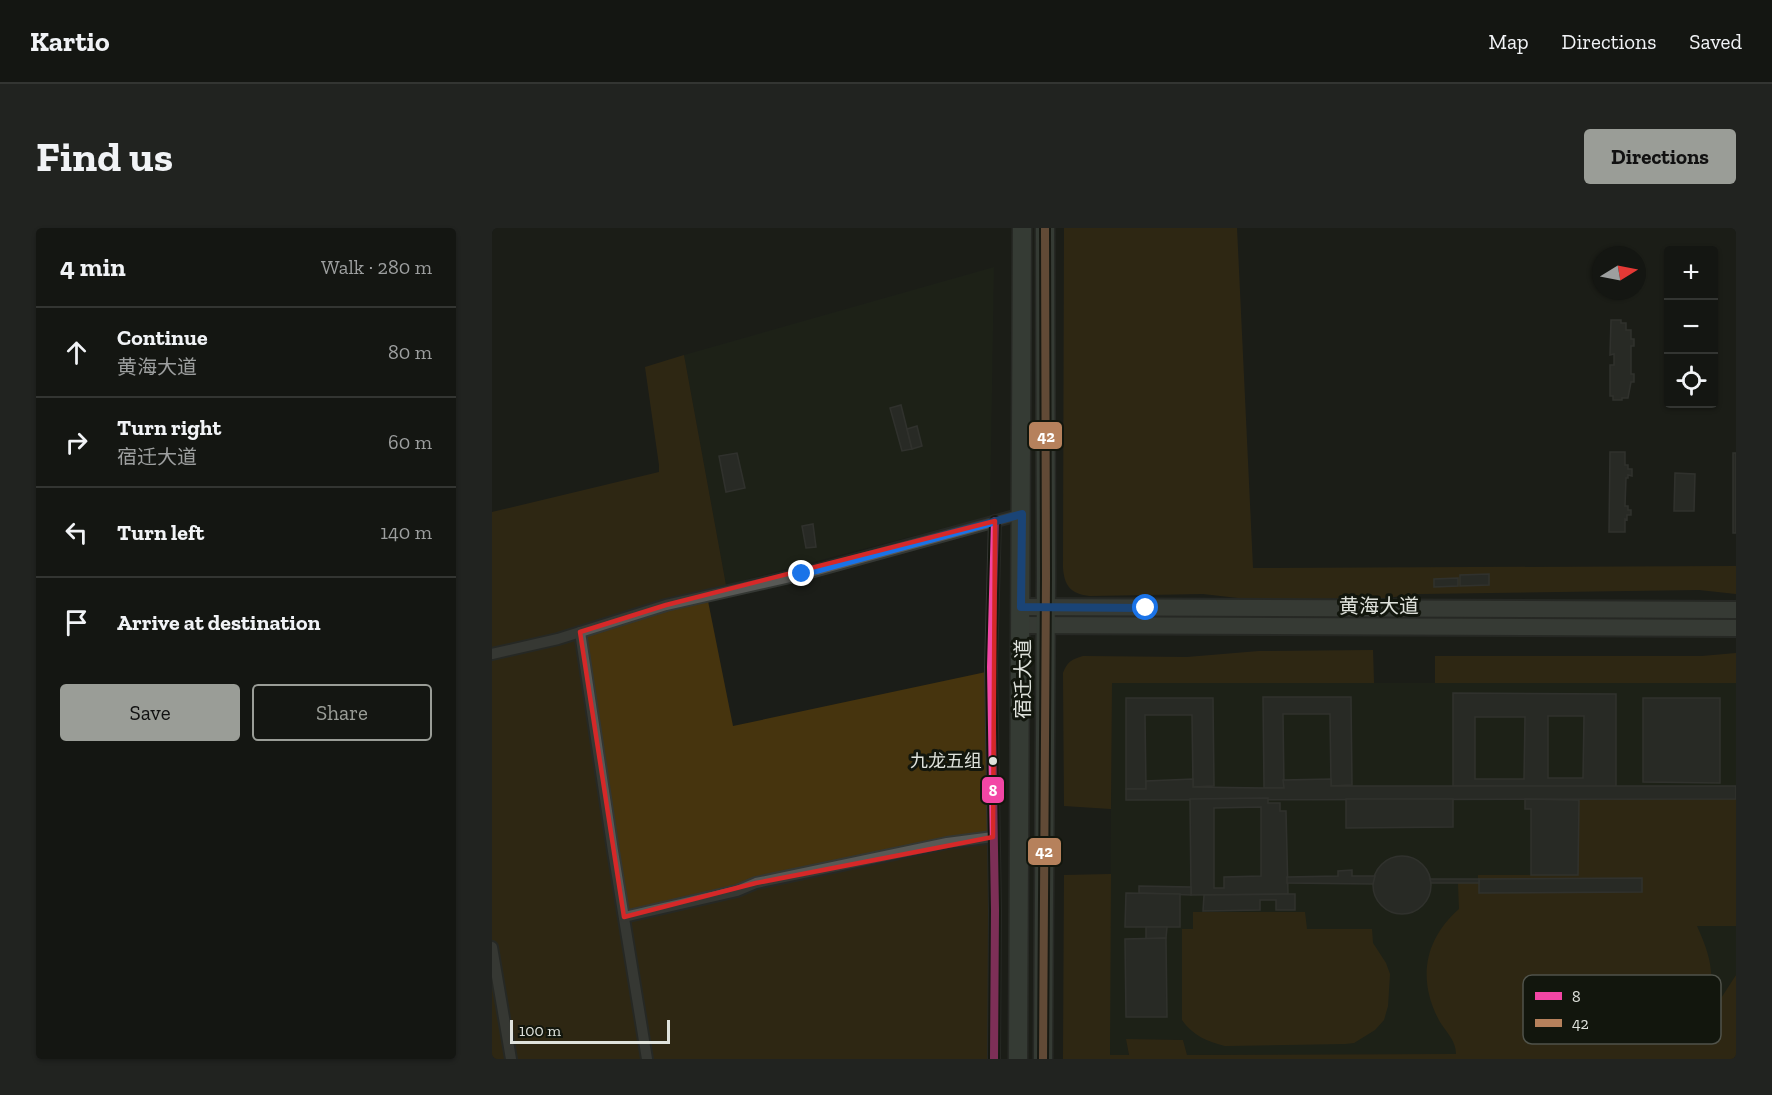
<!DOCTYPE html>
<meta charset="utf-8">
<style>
body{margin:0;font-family:"Zilla Slab","Noto Sans SC",serif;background:#212320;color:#f1f3f6}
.controls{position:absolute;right:18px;top:18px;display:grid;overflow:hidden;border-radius:6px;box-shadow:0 2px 4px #0004}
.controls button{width:54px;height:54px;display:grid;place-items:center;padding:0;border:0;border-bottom:2px solid #333532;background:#141612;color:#f1f3f6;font:30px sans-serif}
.compass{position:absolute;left:1100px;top:18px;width:54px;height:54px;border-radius:50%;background:#141612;box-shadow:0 2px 4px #0004;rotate:80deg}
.scale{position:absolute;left:18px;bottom:15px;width:160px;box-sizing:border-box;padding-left:6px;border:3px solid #dfe2dc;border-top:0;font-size:16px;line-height:21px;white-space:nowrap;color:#dfe2dc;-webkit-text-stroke:4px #12160d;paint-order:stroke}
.stop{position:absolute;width:18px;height:18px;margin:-14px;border:4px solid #1a73e8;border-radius:50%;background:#fff}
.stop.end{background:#1a73e8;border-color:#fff;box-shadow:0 2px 6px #0008}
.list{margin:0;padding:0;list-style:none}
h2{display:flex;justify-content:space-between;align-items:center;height:78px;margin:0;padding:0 24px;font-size:26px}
h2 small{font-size:20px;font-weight:400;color:#9d9f9f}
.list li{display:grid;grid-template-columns:39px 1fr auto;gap:18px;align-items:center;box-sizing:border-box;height:90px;padding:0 24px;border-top:2px solid #333532}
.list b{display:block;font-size:22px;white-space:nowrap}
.list p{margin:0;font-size:20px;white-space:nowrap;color:#9d9f9f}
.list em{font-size:20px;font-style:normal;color:#9d9f9f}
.actions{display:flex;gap:12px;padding:18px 24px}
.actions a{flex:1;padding:14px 0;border:2px solid #9a9d97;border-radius:6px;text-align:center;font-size:21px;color:#9a9d97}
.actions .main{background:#9a9d97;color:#111}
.icon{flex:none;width:33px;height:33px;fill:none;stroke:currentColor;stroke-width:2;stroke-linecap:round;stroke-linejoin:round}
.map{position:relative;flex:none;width:1244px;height:831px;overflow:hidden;border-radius:6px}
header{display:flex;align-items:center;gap:36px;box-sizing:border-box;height:84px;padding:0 30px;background:#141612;border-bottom:2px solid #333532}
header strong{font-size:28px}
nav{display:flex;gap:33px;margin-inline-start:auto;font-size:21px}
.intro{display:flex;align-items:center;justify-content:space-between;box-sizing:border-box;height:144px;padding:0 36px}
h1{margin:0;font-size:42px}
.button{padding:15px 27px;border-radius:6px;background:#9a9d97;color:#111;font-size:21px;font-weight:700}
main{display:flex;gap:36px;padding:0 36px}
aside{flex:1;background:#141612;border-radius:6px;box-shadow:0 2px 4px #0004}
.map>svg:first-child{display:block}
.built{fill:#1f2618}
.green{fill:#46340e}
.building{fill:#383a36;stroke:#4a4b47;stroke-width:1.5;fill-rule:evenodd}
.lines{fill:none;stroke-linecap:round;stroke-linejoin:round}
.minor-casing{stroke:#343733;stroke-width:14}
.secondary-casing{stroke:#343733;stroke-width:20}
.primary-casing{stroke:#343733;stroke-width:21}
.minor{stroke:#585956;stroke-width:10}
.secondary{stroke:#575d57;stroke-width:16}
.primary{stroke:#565f57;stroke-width:18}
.bus-1-casing{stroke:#12160d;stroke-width:12}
.bus-2-casing{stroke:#12160d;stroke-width:12}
.bus-1{stroke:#f346a5;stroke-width:8}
.bus-2{stroke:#b6815c;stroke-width:8}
.route{stroke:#1a73e8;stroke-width:8}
.marked{fill:none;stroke:#d62828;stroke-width:4.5;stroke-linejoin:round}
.bus-dot{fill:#dfe2dc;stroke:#12160d;stroke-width:2}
.labels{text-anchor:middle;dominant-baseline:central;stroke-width:6;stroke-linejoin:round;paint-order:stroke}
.bus-label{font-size:18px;fill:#dfe2dc;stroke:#12160d;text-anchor:end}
.street-label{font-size:20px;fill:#dfe2dc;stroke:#12160d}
.key{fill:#12160d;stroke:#50534b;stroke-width:1.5}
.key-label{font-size:16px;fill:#dfe2dc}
.line-badge{stroke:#12160d;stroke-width:2}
.badge-label{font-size:16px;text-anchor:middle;font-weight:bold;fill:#fff}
</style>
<header>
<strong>Kartio</strong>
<nav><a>Map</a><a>Directions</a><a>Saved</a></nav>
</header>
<div class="intro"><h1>Find us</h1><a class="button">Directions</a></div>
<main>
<aside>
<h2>4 min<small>Walk · 280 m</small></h2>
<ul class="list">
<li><svg class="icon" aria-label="ahead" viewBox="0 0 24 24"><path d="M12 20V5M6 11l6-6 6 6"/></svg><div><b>Continue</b><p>黄海大道</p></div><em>80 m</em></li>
<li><svg class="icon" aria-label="right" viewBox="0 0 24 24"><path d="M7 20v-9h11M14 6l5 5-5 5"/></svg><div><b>Turn right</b><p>宿迁大道</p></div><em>60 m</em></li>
<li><svg class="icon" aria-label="left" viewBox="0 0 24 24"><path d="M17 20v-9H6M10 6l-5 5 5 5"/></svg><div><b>Turn left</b></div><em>140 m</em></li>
<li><svg class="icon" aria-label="arrive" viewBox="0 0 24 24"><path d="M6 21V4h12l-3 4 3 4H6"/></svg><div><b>Arrive at destination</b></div></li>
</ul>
<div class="actions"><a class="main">Save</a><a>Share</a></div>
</aside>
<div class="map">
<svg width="1244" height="831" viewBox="0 0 1244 831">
<rect width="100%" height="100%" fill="#1b1d18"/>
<g class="built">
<path d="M502,39L498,288L234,357L192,127Z"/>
<path d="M620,455H1244V747L1196,825L695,827L691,812L634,811L637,828L617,827Z"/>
</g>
<g class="green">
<path d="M572,0H745L761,340L1244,338V366L1207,362L928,366L894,370L788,371L746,370L711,366L598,368C579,366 572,358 571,339Z"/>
<path d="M192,127L234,357L237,367L216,373L241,498L494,444L500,831H0V284L167,244V237L153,139Z"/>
<path d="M881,422L882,455H620L619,581L572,578L571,445C575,434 580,431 591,428L695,429L767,423Z"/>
<path d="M1244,425V455H943V428H1210Z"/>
<path d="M1244,569V698H1205C1217,725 1223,743 1217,772L1224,778L1244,747V831H571L572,647L619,646L618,827H637L634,811L691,812L695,827L964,826C964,813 955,805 948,794C925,752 932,712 967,681L966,655H986V647H1039V581H1033V571Z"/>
<path d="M701,684H813L815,701H880L881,715L894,735L898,746L896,778L892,792L883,802L862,815L853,816L733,818C716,814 700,807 690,792V701H701Z"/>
</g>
<g class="building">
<path d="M1119,92H1129V95H1134V102H1139V111H1142V118H1139V146H1142V154H1139L1136,170H1130V172H1121V168H1118V137H1122V126L1118,127Z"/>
<path d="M409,177L420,221L410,223L398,180Z"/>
<path d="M425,198L430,218L420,221L415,201Z"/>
<path d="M1118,224H1133V237H1136V241H1140V248L1136,247V250H1134L1133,278H1136V282H1139V287H1135V292L1133,291V304H1117Z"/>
<path d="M245,225L253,260L234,264L227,228Z"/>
<rect x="1241" y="225" width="3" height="80"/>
<path d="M1183,245L1203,246L1202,283H1182Z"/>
<path d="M321,296L324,319L314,320L310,298Z"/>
<path d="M997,346V357L968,358V347Z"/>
<path d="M966,350V358L942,359V351Z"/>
<path d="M961,465L1124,466V559L961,558ZM1056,488H1092L1091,550H1056ZM983,489H1033L1032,551H983Z"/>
<path d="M771,469H859L860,557L839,558L838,486H791L792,560H772Z"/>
<path d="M634,470H721L722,558L701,559L700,487H653L654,561H634Z"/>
<path d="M1151,470H1228V555L1151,554Z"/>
<path d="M701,551V559L772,560H792L791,552L839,551V558H1244V571L634,572V561H654V553Z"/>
<path d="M776,570V575H788V583H794L796,666L699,667L698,571ZM769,579V648L732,649V660H722V580Z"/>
<path d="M854,571H961V599L854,600Z"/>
<path d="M1033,571L1087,572L1086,647H1039V581H1033Z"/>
<circle cx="910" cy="657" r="29"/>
<path d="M860,642V648H883L881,656L795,655V649L846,648V643Z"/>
<path d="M1150,650V664L987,665V651Z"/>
<path d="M938,651H987V655H939Z"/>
<path d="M647,658L699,659V667L647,665Z"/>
<path d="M634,665L688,666V699H633Z"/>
<path d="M796,666H803V682H784V672H768V682L711,683L712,667Z"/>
<path d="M654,699H675L674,710L654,711Z"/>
<path d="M674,710L675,789H634L633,711Z"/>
</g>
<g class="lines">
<defs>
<g id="minor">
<path d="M88,404L121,623L155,831"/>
<path d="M0,426L66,411L174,377L311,346L530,286"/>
<path d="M132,689L245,663L264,655L455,615L501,609"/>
<path d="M0,719L19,831"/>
<path d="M502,831L503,682L499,439L503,293"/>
</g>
<g id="secondary">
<path d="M529,379L1244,382"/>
<path d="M529,397L1244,400"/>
</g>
<g id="primary">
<path d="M526,831L530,0"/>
<path d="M551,831L554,350L553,0"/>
</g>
</defs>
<use href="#minor" class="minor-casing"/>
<use href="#secondary" class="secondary-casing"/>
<use href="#primary" class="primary-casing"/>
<use href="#minor" class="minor"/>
<use href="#secondary" class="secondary"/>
<use href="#primary" class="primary"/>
<defs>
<path id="bus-1" d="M502,831L503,682L499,439L503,293"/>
<path id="bus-2" d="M551,831L554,350L553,0"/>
</defs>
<use href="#bus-1" class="bus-1-casing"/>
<use href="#bus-2" class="bus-2-casing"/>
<use href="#bus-1" class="bus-1"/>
<use href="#bus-2" class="bus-2"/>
</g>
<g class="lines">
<path class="route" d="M310,346L530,286L529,379L654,380"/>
</g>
<path d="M0 0H1244V831H0ZM503,293L501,609L264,655L132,689L88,404L174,377Z" fill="#1b1d18" fill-opacity=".55" fill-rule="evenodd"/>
<path class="marked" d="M503,293L501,609L264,655L132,689L88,404L174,377Z"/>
<circle class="bus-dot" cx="501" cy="533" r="5"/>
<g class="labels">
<g class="bus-label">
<text x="490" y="533">九龙五组</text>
</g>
<g class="street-label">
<text x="887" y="378">黄海大道</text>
<text transform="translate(531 451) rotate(-90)">宿迁大道</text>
</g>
</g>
<rect x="1031" y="747" width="198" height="69" rx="9" class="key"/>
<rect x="1043" y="764" width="27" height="8" fill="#f346a5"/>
<rect x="1043" y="791" width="27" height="8" fill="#b6815c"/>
<g class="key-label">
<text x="1080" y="774">8</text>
<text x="1080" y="801">42</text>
</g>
<g class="line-badge">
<rect x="536" y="193" width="35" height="29" rx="6" fill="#b6815c"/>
<rect x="489" y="548" width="24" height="28" rx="6" fill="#f346a5"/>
<rect x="535" y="609" width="35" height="29" rx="6" fill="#b6815c"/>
</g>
<g class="badge-label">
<text x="554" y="214">42</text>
<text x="501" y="568">8</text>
<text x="552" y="629">42</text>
</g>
</svg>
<div class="controls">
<button>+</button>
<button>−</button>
<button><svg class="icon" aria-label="locate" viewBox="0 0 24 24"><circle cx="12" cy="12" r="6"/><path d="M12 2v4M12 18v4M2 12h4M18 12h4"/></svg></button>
</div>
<svg class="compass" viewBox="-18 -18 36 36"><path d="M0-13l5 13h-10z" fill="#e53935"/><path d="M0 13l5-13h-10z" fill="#9d9f9f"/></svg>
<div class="scale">100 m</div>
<div class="stop" style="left:654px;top:380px"></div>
<div class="stop end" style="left:310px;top:346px"></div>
</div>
</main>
